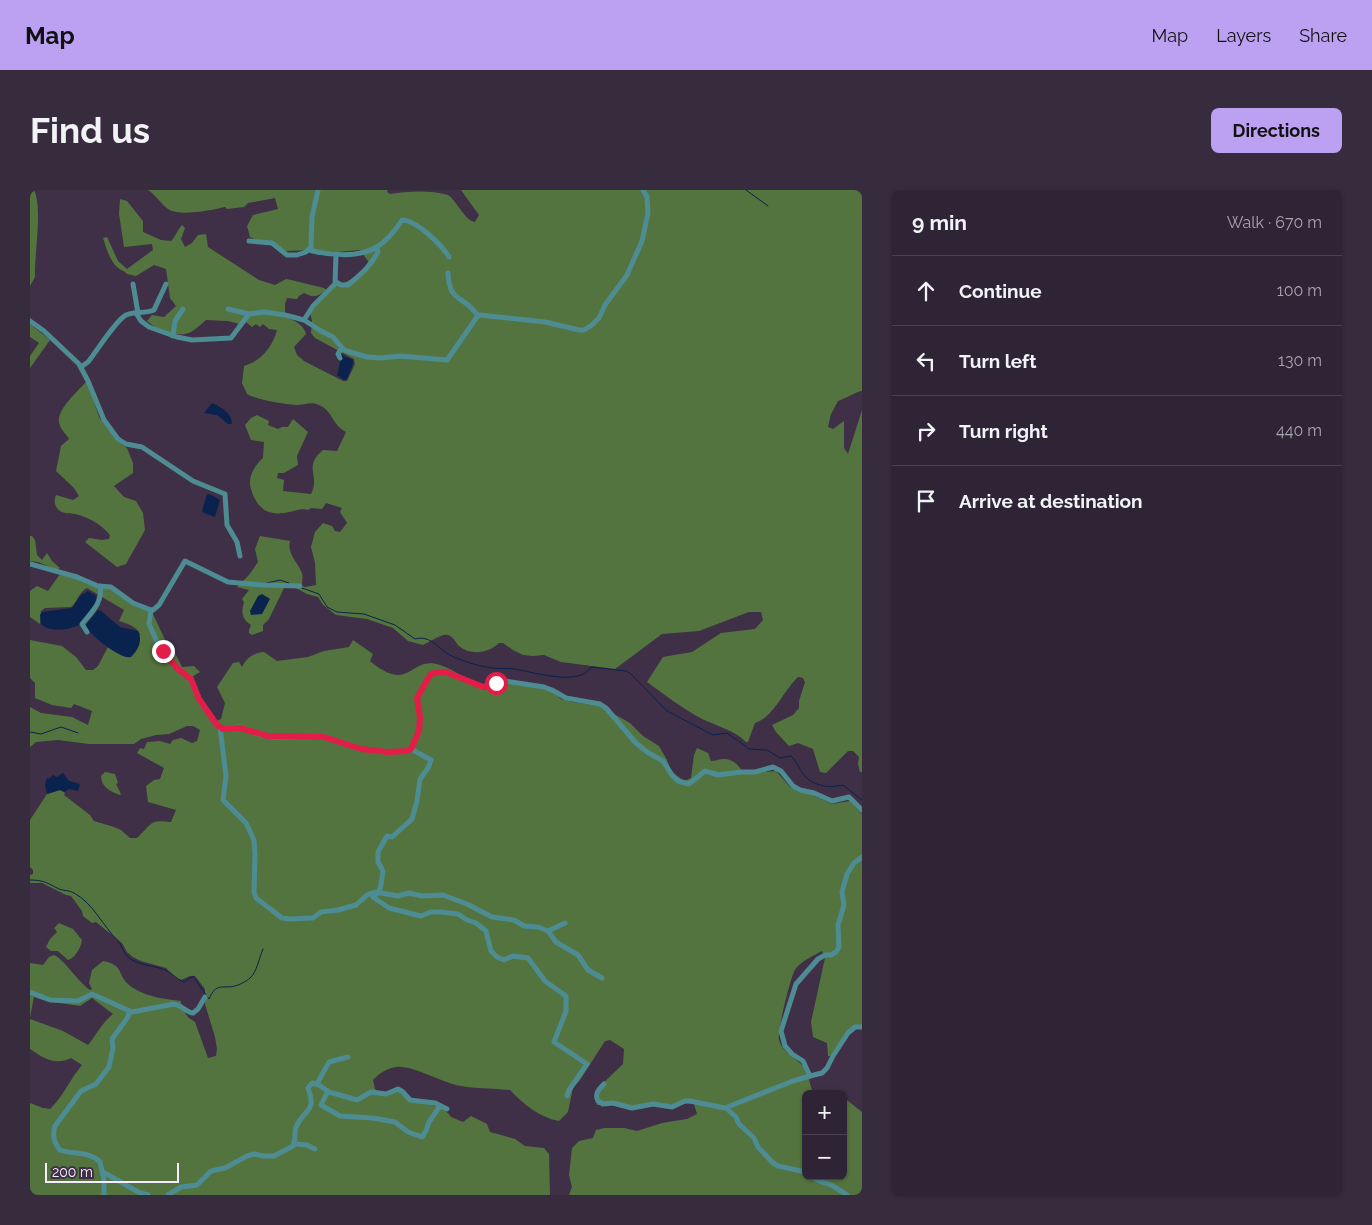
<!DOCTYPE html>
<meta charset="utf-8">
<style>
body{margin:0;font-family:Raleway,sans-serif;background:#372c3d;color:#f1f3f6}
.controls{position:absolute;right:15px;bottom:15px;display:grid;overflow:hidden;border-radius:8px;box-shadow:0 1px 4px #0004}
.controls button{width:45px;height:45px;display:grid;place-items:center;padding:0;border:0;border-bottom:1px solid #4a4150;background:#2f2435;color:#f1f3f6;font:25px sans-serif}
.scale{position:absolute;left:15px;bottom:12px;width:134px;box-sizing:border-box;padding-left:5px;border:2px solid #f6edfc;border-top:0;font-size:14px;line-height:18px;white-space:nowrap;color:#f6edfc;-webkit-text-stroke:4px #3f3047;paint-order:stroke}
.stop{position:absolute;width:15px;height:15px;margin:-11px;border:4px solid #e11d48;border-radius:50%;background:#fff}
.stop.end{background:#e11d48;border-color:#fff;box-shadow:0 1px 5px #0008}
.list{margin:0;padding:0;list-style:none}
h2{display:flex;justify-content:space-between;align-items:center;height:65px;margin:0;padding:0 20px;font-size:21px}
h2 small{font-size:16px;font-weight:400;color:#a7a4ad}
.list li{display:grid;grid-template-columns:32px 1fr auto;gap:15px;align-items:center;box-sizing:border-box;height:70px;padding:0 20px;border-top:1px solid #4a4150}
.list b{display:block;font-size:19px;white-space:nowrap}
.list em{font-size:16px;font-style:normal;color:#a7a4ad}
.icon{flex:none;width:28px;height:28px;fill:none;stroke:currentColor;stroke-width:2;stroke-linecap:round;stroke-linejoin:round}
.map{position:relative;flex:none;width:832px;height:1005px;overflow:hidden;border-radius:8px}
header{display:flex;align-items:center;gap:30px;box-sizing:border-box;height:70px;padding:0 25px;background:#bca0f2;color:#111}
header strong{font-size:24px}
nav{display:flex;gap:28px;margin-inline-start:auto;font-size:18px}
.intro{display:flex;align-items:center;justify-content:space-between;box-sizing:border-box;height:120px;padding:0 30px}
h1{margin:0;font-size:35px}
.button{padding:12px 22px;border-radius:8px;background:#bca0f2;color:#111;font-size:18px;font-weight:700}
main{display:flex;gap:30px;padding:0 30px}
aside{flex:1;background:#2f2435;border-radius:8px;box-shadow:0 1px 4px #0004}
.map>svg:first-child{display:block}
.forest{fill:#54743f}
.water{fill:#09224e}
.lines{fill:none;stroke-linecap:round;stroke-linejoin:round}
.stream{stroke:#09224e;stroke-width:1}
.minor{stroke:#4d8c92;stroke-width:5}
.route{stroke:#e11d48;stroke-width:6}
</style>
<header>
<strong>Map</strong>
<nav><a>Map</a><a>Layers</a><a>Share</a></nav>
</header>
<div class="intro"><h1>Find us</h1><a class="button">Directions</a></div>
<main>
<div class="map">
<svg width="832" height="1005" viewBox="0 0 832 1005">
<rect width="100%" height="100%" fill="#3f3047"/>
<g class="forest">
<path d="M0,0H4C13,19 4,64 5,87L0,96Z"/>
<path d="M118,0H358L357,2L360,4C377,1 402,0 418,5C427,11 435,31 445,32L449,25L431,0H832V201C827,201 815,209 808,211L801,224L798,237L803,239L814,231V258L818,264L832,220V582H830L828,574L829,567L823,561H818L796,583L790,582L783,559L768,553L759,556L746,542L742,535L763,525L769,518V511L775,492L773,488L768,487C754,500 743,528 725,533L718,552H716C704,540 687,536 672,529C653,519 635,505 617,492L633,467L662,462L691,443L725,439L733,430L731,422H719L669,441L632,444L585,479L531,472L514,465L503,466L493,465L483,460L473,453H469C459,463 441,466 429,456C426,453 423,446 418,445C412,443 400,452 393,455L378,451L363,438L337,429L306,425L293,415L288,407L277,404L264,397L254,398L239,429L233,435V441L222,445L219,443V440L221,435C212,429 211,423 214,412L212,409L219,400L207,397L219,385L228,372L225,359L230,346L260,351C257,364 267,371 272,383C273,387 272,392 272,396L275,397L286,395L285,373L281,357L285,342L293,333L302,336L305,341L310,342L317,333L310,322L312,318L296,313L292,319L281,318L278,320C271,318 266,321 259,322C238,327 227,319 221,299C217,287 225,275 233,268L234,252L221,250L215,235L221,228L227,225L239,231L238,235L248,239L252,237H258L263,229L278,242L267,266L268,275L254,283H248L247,288L254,290L253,301L281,304C291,285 272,278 293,260L307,261L316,242C302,235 303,221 289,215C282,211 274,215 266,215C253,214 228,210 217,204L212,193L214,176C231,171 242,158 247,140L239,139L233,134L230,137L226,134L222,137L216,132L213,135L198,131L176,130C171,134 166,139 161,142C148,149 126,139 117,131L122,125L134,127L146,116L140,108L136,79L124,75L106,86L97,84C94,80 91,81 87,77C80,71 76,57 73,48L77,47L88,71L97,79L123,60L122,54L94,57L89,24L90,9L97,11L113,31V42L131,50L141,51C146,46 147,40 152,35L155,38L151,49L155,57L162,53L168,45L176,44L178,57L229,90L245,95L256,89L261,90L294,98L296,100C288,107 283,108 274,103L269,106L267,109L257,108L255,114V127C264,130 274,135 276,144L264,157L267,165L274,171L313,191H317L325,174L324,169L285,148L281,143L282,131L280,122L307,94C319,94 326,84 337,79L338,71L330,60L307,62L283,60L256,61L220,47L217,36L223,25L248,19L245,8L218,13L214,17L197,19L195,17C182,20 150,27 138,19C131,14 126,5 118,0Z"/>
<path d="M0,134L20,150L0,178V166L9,153L0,147Z"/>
<path d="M57,191L69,227L86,250L97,258L103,273V283L84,296L94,307L106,311L113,323L115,340L96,374L87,377L55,352L59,348L72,350L79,349L80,345C71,334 58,327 45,324C41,323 36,324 32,322C25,319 23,311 26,305L43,310L49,306L44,298L26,281L31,256L39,249C36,244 30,239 29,232C27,219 48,201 57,191Z"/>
<path d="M0,346H2L5,350L7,365L12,370L17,363L22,371L30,378L27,380L8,372L0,371Z"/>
<path d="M30,384L80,398L123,424L136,452L142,457L152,477L164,476L170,482L160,488L183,533L191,529L195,513L187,497L203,473L209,472L212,477C217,467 224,463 234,462L247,471L278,467L294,461L319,457L323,450L343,464L340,471C381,505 379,465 410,475C427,480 438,493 454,500L475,493L489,494L521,501L531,509L542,512L570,516L600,533L613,546L629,556L637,570L641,581L654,591L661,588L664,565L667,558L678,563L681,571C686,571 689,569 694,569C704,569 710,577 714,584L746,581L760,597L768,602L780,604L802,614L820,611L832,624V835L825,836L801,866H798L797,853L783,847L781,832L795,768L792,761C783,766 773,770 766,778C761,784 747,842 749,850C753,863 764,867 772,875C779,882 779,895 784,904H776V986H813V907L832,922V1005H539L542,997L539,985L542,958L549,951L563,948L566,940L575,938H594L607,941L632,933L657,929L667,924L664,914L654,913L643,918L621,915L614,918L600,920L581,915H567L566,900L593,874L594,859L580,850L575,851L550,890L543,898L538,922L529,931C511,928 493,914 480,900C462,898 443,899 426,895C409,891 382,875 366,877C355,879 350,883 343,890L345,899L354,905L368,900C371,903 374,907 377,908C392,917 411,911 421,927L433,932L441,926L457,934L460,942L485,949L495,956L514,958L519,964L520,1005H0V913L13,918L20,919C33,907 40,889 52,875L41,868C25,876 13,868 0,859V829L33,841L58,855C67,844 71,834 83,824L62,808L50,816C34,813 19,813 4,807L0,827V773L13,775L19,767L24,765C34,769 47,791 60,800L62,799L59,793L62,780L73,771C94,775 87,784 98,794C111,806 134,809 151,811V818L159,828L165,832L178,868L186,866L187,859L185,847L175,814V799L165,786H160L151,790L146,788L136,778L111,771L103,767L97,762L92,753L66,732L62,733L53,726L52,721L41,706L36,705L12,693H0V685L3,684V680L0,677V630L17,604L30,600L35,603L34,605L60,625L64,631L84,637L91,640L100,648H107C122,634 119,629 141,632L146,620L118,612L116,596L124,590L130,589L134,578L107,563L110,558L114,559L117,552L130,551L140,554L143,550L151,548L162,553L167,551L170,540L163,536H157L139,544L126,545L111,549L104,554H59L28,550L6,552L0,557V517L11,523L42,527L58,535L62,521L44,514L41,518L22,515L5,508V493L0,488V450L32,456L46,467L56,480H63L68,476L78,457L95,467L110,444C106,436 98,434 89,431L94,420L57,398C48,403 48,411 41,417L15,418L11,421L10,434L0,427V401L7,396L18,401Z"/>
<path d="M75,582L85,584L88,593L86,594L91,604L90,605C81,602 71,597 71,586Z"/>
<path d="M29,733L43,739L52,750C51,758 45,768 38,770L28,761H21L16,757L20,749L27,742L24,738Z"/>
</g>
<g class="water">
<path d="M312,165L323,170V174L317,189L314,190L307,185Z"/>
<path d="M182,213C191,217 202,223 202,234H198L187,225L174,223Z"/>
<path d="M177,304L182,305L190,310L185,327L174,323L172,321Z"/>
<path d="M58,401L66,406V412L49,435C38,440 21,443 11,434L10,425L12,422L42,418L50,406Z"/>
<path d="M232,404L240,409L232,424L221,425L220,421L228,406Z"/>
<path d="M68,420L71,421L90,437L108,441C113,451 108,460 101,467C89,469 64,447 56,438V435Z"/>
<path d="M33,583L39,591L50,594L48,601L39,599L35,602L30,600L17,604L15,594L17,588L19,589L23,585L27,587Z"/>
</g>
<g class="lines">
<g class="stream">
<path d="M716,0L738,16"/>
<path d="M237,393L250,390L259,393"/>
<path d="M272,398L289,404L297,417L307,422L334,424L365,435L385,449C400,445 407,457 418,464C424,468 433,470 440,473C447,475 455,477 462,478C470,479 478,478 485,479C503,482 550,497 561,477L596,481L601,484L637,521L683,545L697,543L719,559L737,560L750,568L761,566C769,574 769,580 775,586C785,597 800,598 813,595L832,610"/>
<path d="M0,542L11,544L31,537L48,543"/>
<path d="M0,690C14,690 17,693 29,699C34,701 39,700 44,703C63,713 73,736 88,751C92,756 94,763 98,767C109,776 123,775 135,780C142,783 146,789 154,792L163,786L179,809C186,792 193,799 205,796C209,795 217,791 220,788C227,782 229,768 233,759"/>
</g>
<g class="minor">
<path d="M219,51L242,53L257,65H267L276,62L281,57L282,27L288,0"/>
<path d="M279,60C297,65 328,68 345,58C356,52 365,41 372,30C386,30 412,55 419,67"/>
<path d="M418,83C419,114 435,105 448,126"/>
<path d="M306,92L311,95H318C330,85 341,76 348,62L347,57"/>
<path d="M103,94L108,123"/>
<path d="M198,119L219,124"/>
<path d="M106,123L111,131L119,137L147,147L162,150L201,148L219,124L235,122L255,125L274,130L291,141L303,147L314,160L337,167L351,168L370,166L417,170L447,127L450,125L515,132L549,140H554L562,135L569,128L575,115L597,85L612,51L618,23L617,7L613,0"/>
<path d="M274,130L283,116L305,94L306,64"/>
<path d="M0,131L14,141L49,174L58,191L74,230L88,249L96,254L112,257L163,291L195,304L197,335L207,352L210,366"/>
<path d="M143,146L145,131L153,119"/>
<path d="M310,168L308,164L311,159"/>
<path d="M51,177L58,172C67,161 85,131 96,125C105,121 115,124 124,120L136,94"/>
<path d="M0,374L47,387L68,396L81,397L103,413L121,420L119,434L128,454L148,479L160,487L169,509L187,535L193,539L210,537L231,545L243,547H294L331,559L357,562L377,561L381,559L389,541L390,527L387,508L400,485L404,483L416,482L453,497L475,491L514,497L522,500L536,508L570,514L576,518L606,553L617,562L633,571L642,585L648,591L659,594L675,581L688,585L711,582H725L743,577L751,581L763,596L770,600L784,603L802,611L819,607L832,620"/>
<path d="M121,420H123L129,415L155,371L198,392L233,395L270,396"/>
<path d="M57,442L52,434C62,422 73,412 70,396"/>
<path d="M190,537L196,586L193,610L216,633L224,650L225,665L224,702L226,708L252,728L259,729L283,728L291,722L308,720L326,715L337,705L345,702L368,706L379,703L392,706L413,705L437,714L462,727L484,730L494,736L508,737L518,741L526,752L548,765L558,780L572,788"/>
<path d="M381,559L401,570L398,578L390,589L387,611L382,629L362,647L357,646L348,662V672L353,681L351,695L349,702L343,707L359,718L391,726L401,722H410L428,724L437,730L446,733L456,741L461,761L467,767L474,770L483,766L498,768L515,791L536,806V821L524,852L557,874L539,900L537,906"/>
<path d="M518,741L535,733"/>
<path d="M0,802L20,810L48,811L62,804L102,822L144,814C152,815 155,822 163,823L168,819L175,807"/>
<path d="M780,886L792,883L797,878L803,866L818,843L825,837H832"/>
<path d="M287,894L299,872L318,867"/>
<path d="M574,894C569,899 564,904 568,911L573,914L583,913L602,918L623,914L642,917L655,911H660L695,918L763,891L780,886L773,871L762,864L755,856L751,841L766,794L788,769L795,765H801L806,762L809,757L808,735L814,715L812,702L817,684L824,673L832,667"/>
<path d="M298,901L291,915L310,926L343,928L365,932L378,942L392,947L396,941L399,932L410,916"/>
<path d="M696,918L706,927L709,934L724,948L728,957L743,973L748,976L776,982"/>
<path d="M264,954L277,955L285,959"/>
<path d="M73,982L110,1003L118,1005"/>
<path d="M782,986C790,994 793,991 801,995C807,998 812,1002 817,1005"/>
<path d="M74,1005V990L70,972C60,961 43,965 30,960C24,953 22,945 25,936L51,901L66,894L79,877L83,858L82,849L98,827L99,821"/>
<path d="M138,1005L151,997L167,995L181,981L195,978L217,966L224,964L233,966H244L263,956C266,950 264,943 266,937C275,917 287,923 278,898L282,893L289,895L299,902L327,910L341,902L356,904L368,899L373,902L380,910L405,913L417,919"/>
</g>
</g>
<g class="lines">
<path class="route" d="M133,461L148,479L161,489L169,509L187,535L193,539L210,538L238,546L294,547L331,559L357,562L377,561L381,559L389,541L390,527L387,508L400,485L404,483L416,482L453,497L466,493"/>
</g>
</svg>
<div class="controls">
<button>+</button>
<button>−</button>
</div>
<div class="scale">200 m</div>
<div class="stop" style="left:466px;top:493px"></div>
<div class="stop end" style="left:133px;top:461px"></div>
</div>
<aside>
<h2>9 min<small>Walk · 670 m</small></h2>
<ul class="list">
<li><svg class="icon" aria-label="ahead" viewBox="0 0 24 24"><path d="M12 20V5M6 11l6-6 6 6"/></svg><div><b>Continue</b></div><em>100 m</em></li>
<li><svg class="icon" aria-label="left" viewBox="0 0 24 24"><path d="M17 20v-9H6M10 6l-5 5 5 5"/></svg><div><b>Turn left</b></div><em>130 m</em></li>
<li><svg class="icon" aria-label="right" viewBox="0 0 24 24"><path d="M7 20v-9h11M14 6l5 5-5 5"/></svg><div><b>Turn right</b></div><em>440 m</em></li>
<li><svg class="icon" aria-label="arrive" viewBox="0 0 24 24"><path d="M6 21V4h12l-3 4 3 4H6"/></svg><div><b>Arrive at destination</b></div></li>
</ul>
</aside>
</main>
